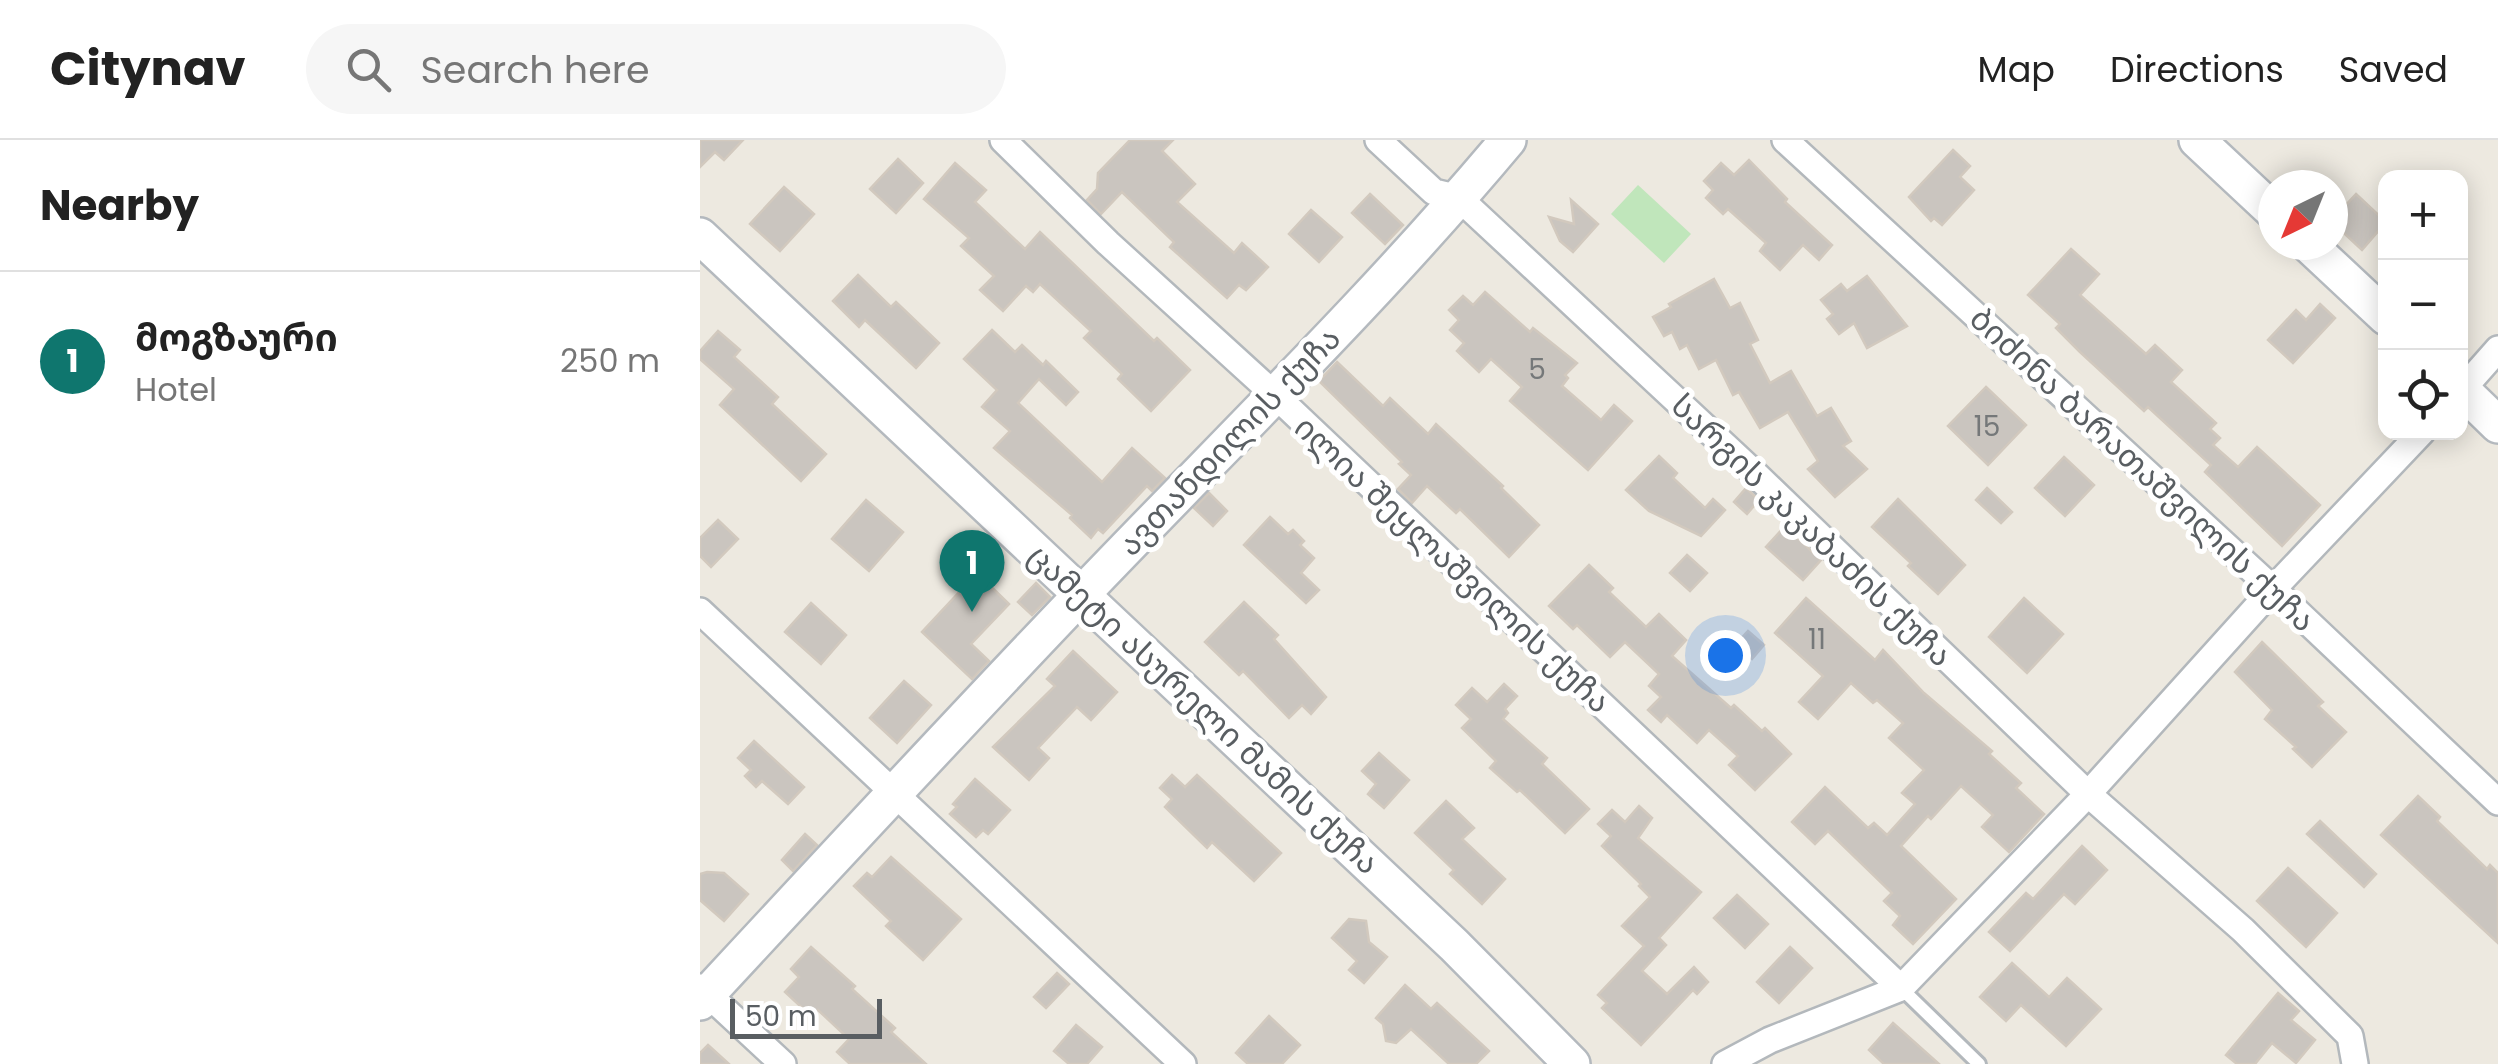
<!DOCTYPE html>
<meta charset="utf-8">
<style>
body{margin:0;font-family:Poppins,"Noto Sans Georgian",sans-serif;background:#f6f6f6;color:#222}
.controls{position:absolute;right:30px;top:30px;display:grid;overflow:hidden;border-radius:20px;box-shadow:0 5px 25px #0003}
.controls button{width:90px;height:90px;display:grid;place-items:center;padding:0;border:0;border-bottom:2px solid #e0e0e0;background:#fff;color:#222;font:50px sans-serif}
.compass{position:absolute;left:1558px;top:30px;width:90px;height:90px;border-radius:50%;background:#fff;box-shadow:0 5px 25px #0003;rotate:223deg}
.scale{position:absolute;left:30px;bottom:25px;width:152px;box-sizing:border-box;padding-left:10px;border:5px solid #595e62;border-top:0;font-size:28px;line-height:35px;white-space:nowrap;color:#595e62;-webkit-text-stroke:8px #fff;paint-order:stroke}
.you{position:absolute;left:1025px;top:515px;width:35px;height:35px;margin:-25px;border:8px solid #fff;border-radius:50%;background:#1a73e8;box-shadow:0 0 0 15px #1a73e833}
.badge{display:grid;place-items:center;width:65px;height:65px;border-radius:50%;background:#0f766e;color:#fff;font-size:32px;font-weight:700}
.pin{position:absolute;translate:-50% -82px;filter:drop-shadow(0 2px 5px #0008)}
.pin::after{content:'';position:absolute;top:52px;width:35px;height:30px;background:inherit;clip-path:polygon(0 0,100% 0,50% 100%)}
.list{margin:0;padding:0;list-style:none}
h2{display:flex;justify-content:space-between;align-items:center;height:130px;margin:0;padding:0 40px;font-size:42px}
h2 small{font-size:32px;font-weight:400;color:#767676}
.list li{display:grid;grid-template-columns:65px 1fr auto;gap:30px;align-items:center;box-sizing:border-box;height:180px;padding:0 40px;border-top:2px solid #e0e0e0}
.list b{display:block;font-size:38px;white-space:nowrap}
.list p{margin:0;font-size:32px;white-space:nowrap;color:#767676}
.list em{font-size:32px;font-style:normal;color:#767676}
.icon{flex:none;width:55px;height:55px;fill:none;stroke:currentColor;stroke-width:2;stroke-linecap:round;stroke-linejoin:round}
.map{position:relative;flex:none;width:1798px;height:924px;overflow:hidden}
header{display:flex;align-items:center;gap:60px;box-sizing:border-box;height:140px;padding:0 50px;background:#fff;border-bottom:2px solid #e0e0e0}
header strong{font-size:48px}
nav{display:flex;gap:55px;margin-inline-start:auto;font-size:35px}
.search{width:700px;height:90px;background:#f6f6f6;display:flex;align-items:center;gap:25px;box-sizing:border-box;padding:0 35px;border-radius:55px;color:#767676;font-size:38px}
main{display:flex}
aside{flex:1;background:#fff}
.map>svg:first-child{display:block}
.green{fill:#c0e6bb}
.building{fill:#cac5bf;stroke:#d2c9be;stroke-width:2.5}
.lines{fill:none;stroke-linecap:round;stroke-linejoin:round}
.lane-casing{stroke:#b3b8bc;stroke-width:18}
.street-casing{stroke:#b3b8bc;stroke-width:30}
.secondary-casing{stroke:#b4b9be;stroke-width:40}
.lane{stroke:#fff;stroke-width:12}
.street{stroke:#fff;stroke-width:25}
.secondary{stroke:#fff;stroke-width:35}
.labels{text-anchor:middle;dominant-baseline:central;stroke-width:10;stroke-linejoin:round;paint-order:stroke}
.number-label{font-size:28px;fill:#757879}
.street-label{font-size:32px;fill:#595e62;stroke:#fff}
</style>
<header>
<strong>Citynav</strong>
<div class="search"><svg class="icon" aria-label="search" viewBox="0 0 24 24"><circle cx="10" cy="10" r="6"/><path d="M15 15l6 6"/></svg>Search here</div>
<nav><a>Map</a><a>Directions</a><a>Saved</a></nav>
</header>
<main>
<aside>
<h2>Nearby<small></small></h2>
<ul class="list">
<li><span class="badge">1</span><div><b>მოგზაური</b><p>Hotel</p></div><em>250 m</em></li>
</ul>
</aside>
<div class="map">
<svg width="1798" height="924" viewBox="0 0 1798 924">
<rect width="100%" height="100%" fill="#ede9e0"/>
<path class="green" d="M938,45L991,94L964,123L911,74Z"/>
<g class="building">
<path d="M0,0H43L24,20L15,12L0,27Z"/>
<path d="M430,0H473L462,11L495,44L477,62L534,113L542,103L568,127L546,150L539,145L527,158L470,107L474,102L422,52L401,74L387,60L397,49L398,33Z"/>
<path d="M1253,10L1270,26L1260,37L1274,50L1242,85L1234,78L1231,81L1209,57Z"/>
<path d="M198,19L223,43L196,73L170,49Z"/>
<path d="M1049,20L1087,59L1085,62L1132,105L1119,120L1103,105L1080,130L1060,111L1066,103L1028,69L1023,74L1006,58L1013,50L1004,41L1021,23L1034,35Z"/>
<path d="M255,23L286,50L275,62L325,109L340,92L454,201L457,198L490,230L451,271L418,239L422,234L384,198L391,191L340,144L333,152L326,146L303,171L280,150L294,136L261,106L269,98L224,59Z"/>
<path d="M84,47L114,74L80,111L50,84Z"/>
<path d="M670,54L703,85L685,104L652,73Z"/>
<path d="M1656,54L1686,82L1662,110L1633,83V79Z"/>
<path d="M871,60L898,84L873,112L860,101L849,77L874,84Z"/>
<path d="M611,70L642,97L619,122L589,94Z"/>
<path d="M1371,109L1399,134L1380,155L1446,214L1455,205L1482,230L1471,242L1516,283L1510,289L1520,298L1513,305L1538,327L1557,307L1620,365L1582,406L1505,332L1511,325L1448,267L1444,271L1380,212L1356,188L1360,184L1328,155Z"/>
<path d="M158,135L191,167L196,162L239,203L216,228L165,180L159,187L133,161Z"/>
<path d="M1167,136L1207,186L1167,208L1154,183L1139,194L1127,179L1133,174L1121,160L1141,144L1147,151Z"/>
<path d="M1014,139L1030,168L1040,163L1058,200L1050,204L1070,243L1091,231L1117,276L1131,268L1151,301L1143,306L1167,329L1135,357L1108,329L1118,321L1088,272L1060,288L1039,252L1033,255L1016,220L999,229L987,205L980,209L972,192L964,196L953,177L971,167L969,164Z"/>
<path d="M785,152L830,192L833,188L877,223L865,235L868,238L862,246L901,280L914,265L932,281L888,330L810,261L822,247L791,219L779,232L757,211L764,203L750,190L759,180L749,170L763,156L773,165Z"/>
<path d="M1620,164L1635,178L1593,223L1568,200L1596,170L1606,180Z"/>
<path d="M292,190L315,212L322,205L343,225L346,221L378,252L366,265L339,239L318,263L402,342L432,308L465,338L452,351L447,346L403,393L398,389L391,398L370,378L372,375L294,308L310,291L282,267L297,250L264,219Z"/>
<path d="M18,191L40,210L34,217L78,257L72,264L126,314L101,341L20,265L34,249L0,219V211Z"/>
<path d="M637,222L683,266L690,258L728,294L736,284L803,346L801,348L839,385L809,417L760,369L756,373L727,346L712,363L698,349L711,335L699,324L702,322L619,241Z"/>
<path d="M1286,247L1326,285L1288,325L1248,286Z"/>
<path d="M959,316L977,333L973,338L1005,368L1013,359L1025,370L1001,396L949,371L926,350Z"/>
<path d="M1364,317L1394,345L1365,376L1335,348Z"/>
<path d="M1046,348L1059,360L1047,374L1034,362Z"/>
<path d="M1287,348L1312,372L1301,383L1276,360Z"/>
<path d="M509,353L527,371L513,386L494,368Z"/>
<path d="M1198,359L1265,425L1238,454L1208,426L1211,423L1172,387Z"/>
<path d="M166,360L203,392L169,431L132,399Z"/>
<path d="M570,377L588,394L593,390L604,401L600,405L614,418L601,433L619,450L606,463L544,405Z"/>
<path d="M18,380L38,399L11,427L0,416V398Z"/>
<path d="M1085,386L1121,420L1103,440L1066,407Z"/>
<path d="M987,415L1007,433L990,451L970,433Z"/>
<path d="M889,425L913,448L909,452L946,487L959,474L986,500L972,516L1031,568L1034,565L1062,591L1065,588L1091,614L1055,650L1029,625L1038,616L1009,590L997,603L967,575L961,582L948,570L961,557L949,546L959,534L925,502L910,517L877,485L873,489L849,466Z"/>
<path d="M277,433L309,464L271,504L289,521L272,539L222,492Z"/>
<path d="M336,443L350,457L332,475L318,462Z"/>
<path d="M1106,458L1175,520L1183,510L1224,553L1292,611L1289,614L1321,643L1316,648L1344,674L1309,712L1282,687L1293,675L1261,646L1231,679L1228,676L1201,706L1256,759L1213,804L1193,785L1200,776L1184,761L1192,753L1128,691L1115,704L1092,682L1125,647L1168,688L1174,683L1187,695L1215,664L1202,653L1224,630L1189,598L1203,583L1177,560L1173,563L1151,543L1118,579L1099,562L1123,536L1075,493Z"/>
<path d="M1324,458L1363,494L1327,533L1289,497Z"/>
<path d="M544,462L578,495L574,499L626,557L611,574L602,565L589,578L543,531L539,535L505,502Z"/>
<path d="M111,463L146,495L121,524L85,492Z"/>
<path d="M1048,491L1064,505L1052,519L1036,504Z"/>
<path d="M1562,502L1623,562L1618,566L1646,592L1612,627L1593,609L1596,607L1565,579L1572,570L1535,532Z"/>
<path d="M373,511L417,552L391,580L377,567L338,608L349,618L329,640L293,607L355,546L347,539Z"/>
<path d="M204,541L231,565L197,603L170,578Z"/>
<path d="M804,544L817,556L805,569L808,573L803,579L847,618L842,624L889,669L865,693L820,650L817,652L790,628L796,621L762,588L771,579L756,565L772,548L787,562Z"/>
<path d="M54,601L104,647L88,664L62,641L56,647L45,636L51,630L38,618Z"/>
<path d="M679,613L709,640L684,668L668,654L676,644L662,631Z"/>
<path d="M472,635L485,647L497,635L581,713L554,741L512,702L507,708L465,667L472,659L460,648Z"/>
<path d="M275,639L310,670L288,694L283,690L276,697L250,674L257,667L253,664Z"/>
<path d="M1718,656L1740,677L1737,681L1787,729L1790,725L1798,733V803L1681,695Z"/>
<path d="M746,661L774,688L762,699L805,739L782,764L750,734L754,730L715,693Z"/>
<path d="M939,666L952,678L938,698L1001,752L959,798L966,805L942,831L967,854L994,827L1008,842L997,854L993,850L941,905L902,868L907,863L898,855L944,806L922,786L950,757L939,746L941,744L902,706L911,696L898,684L912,670L925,682Z"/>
<path d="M1620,681L1676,734L1664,747L1607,694Z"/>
<path d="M105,694L117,705L93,731L82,720Z"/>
<path d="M1382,706L1407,730L1375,764L1364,754L1310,811L1289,792L1326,753L1333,759Z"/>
<path d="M191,717L261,779L223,820L186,786L191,781L154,746L167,733L172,737Z"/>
<path d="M1588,728L1637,773L1606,807L1557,761Z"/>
<path d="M7,732L24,733L48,754L24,781L0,760V734Z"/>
<path d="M1037,755L1068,784L1045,808L1014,778Z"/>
<path d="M649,779L666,781L669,802L687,817L664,843L649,830L657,821L632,798Z"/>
<path d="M111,807L155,846L152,849L195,888L191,892L226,924H150L137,912L149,899L118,870L112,877L85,852L99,837L91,829Z"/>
<path d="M1090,807L1112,828L1079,863L1057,842Z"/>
<path d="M1312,823L1349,857L1367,838L1401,869L1366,906L1321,865L1306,881L1280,857Z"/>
<path d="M357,833L369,844L346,868L334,857Z"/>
<path d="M705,845L731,869L737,863L789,911L776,924H749L711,889L696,903L686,901L683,884L676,878Z"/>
<path d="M1578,853L1599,871L1591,880L1615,900L1596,923L1572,903L1555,924H1537L1526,915Z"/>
<path d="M569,876L600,905L582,924H548L536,913Z"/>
<path d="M1193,883L1239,924H1184L1169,910Z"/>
<path d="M376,885L402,907L387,924H369L354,911Z"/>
<path d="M8,905L29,924H0V913Z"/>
</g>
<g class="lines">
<defs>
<path id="lane" d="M1201,848L1279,924"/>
<g id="street">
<path d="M303,0L408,103L576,256L1201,848"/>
<path d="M678,0L734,52L759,58L1050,329L1388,654L1543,790L1650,896L1655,924"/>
<path d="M1085,0L1573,449L1798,662"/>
<path d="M1760,252L1798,209"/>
<path d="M0,471L483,924"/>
<path d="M0,847L83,924"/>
<path d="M1025,924L1070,900L1201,848L1388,654L1573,449L1722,292"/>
</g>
<g id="secondary">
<path d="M1497,0L1573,71"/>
<path d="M0,96L754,805L872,924"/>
<path d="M1609,105L1686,177"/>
<path d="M1760,248L1798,285"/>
<path d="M0,862C127,725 254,588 383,453C526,303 675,159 808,0"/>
</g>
</defs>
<use href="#lane" class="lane-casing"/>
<use href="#street" class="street-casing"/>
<use href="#secondary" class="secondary-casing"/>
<use href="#lane" class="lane"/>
<use href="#street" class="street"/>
<use href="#secondary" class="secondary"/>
</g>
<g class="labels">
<g class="number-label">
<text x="837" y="229">5</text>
<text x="1287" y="286">15</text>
<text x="1117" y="499">11</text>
</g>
<g class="street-label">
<text transform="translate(529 301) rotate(-46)">ავთანდილის ქუჩა</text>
<text transform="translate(1443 329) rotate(43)">ბიძინა ბარათაშვილის ქუჩა</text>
<text transform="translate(1112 390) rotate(44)">სარგის კაკაბაძის ქუჩა</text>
<text transform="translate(753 424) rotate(43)">ილია შეყლაშვილის ქუჩა</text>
<text transform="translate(504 569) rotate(43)">ცამეტი ასურელი მამის ქუჩა</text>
</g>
</g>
</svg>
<div class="controls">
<button>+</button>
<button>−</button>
<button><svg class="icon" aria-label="locate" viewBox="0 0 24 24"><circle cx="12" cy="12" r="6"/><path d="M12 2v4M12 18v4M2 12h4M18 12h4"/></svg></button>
</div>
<svg class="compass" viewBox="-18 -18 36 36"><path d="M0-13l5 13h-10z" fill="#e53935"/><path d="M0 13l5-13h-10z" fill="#767676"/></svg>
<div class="scale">50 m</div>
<div class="you"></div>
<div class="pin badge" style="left:272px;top:472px">1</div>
</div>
</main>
